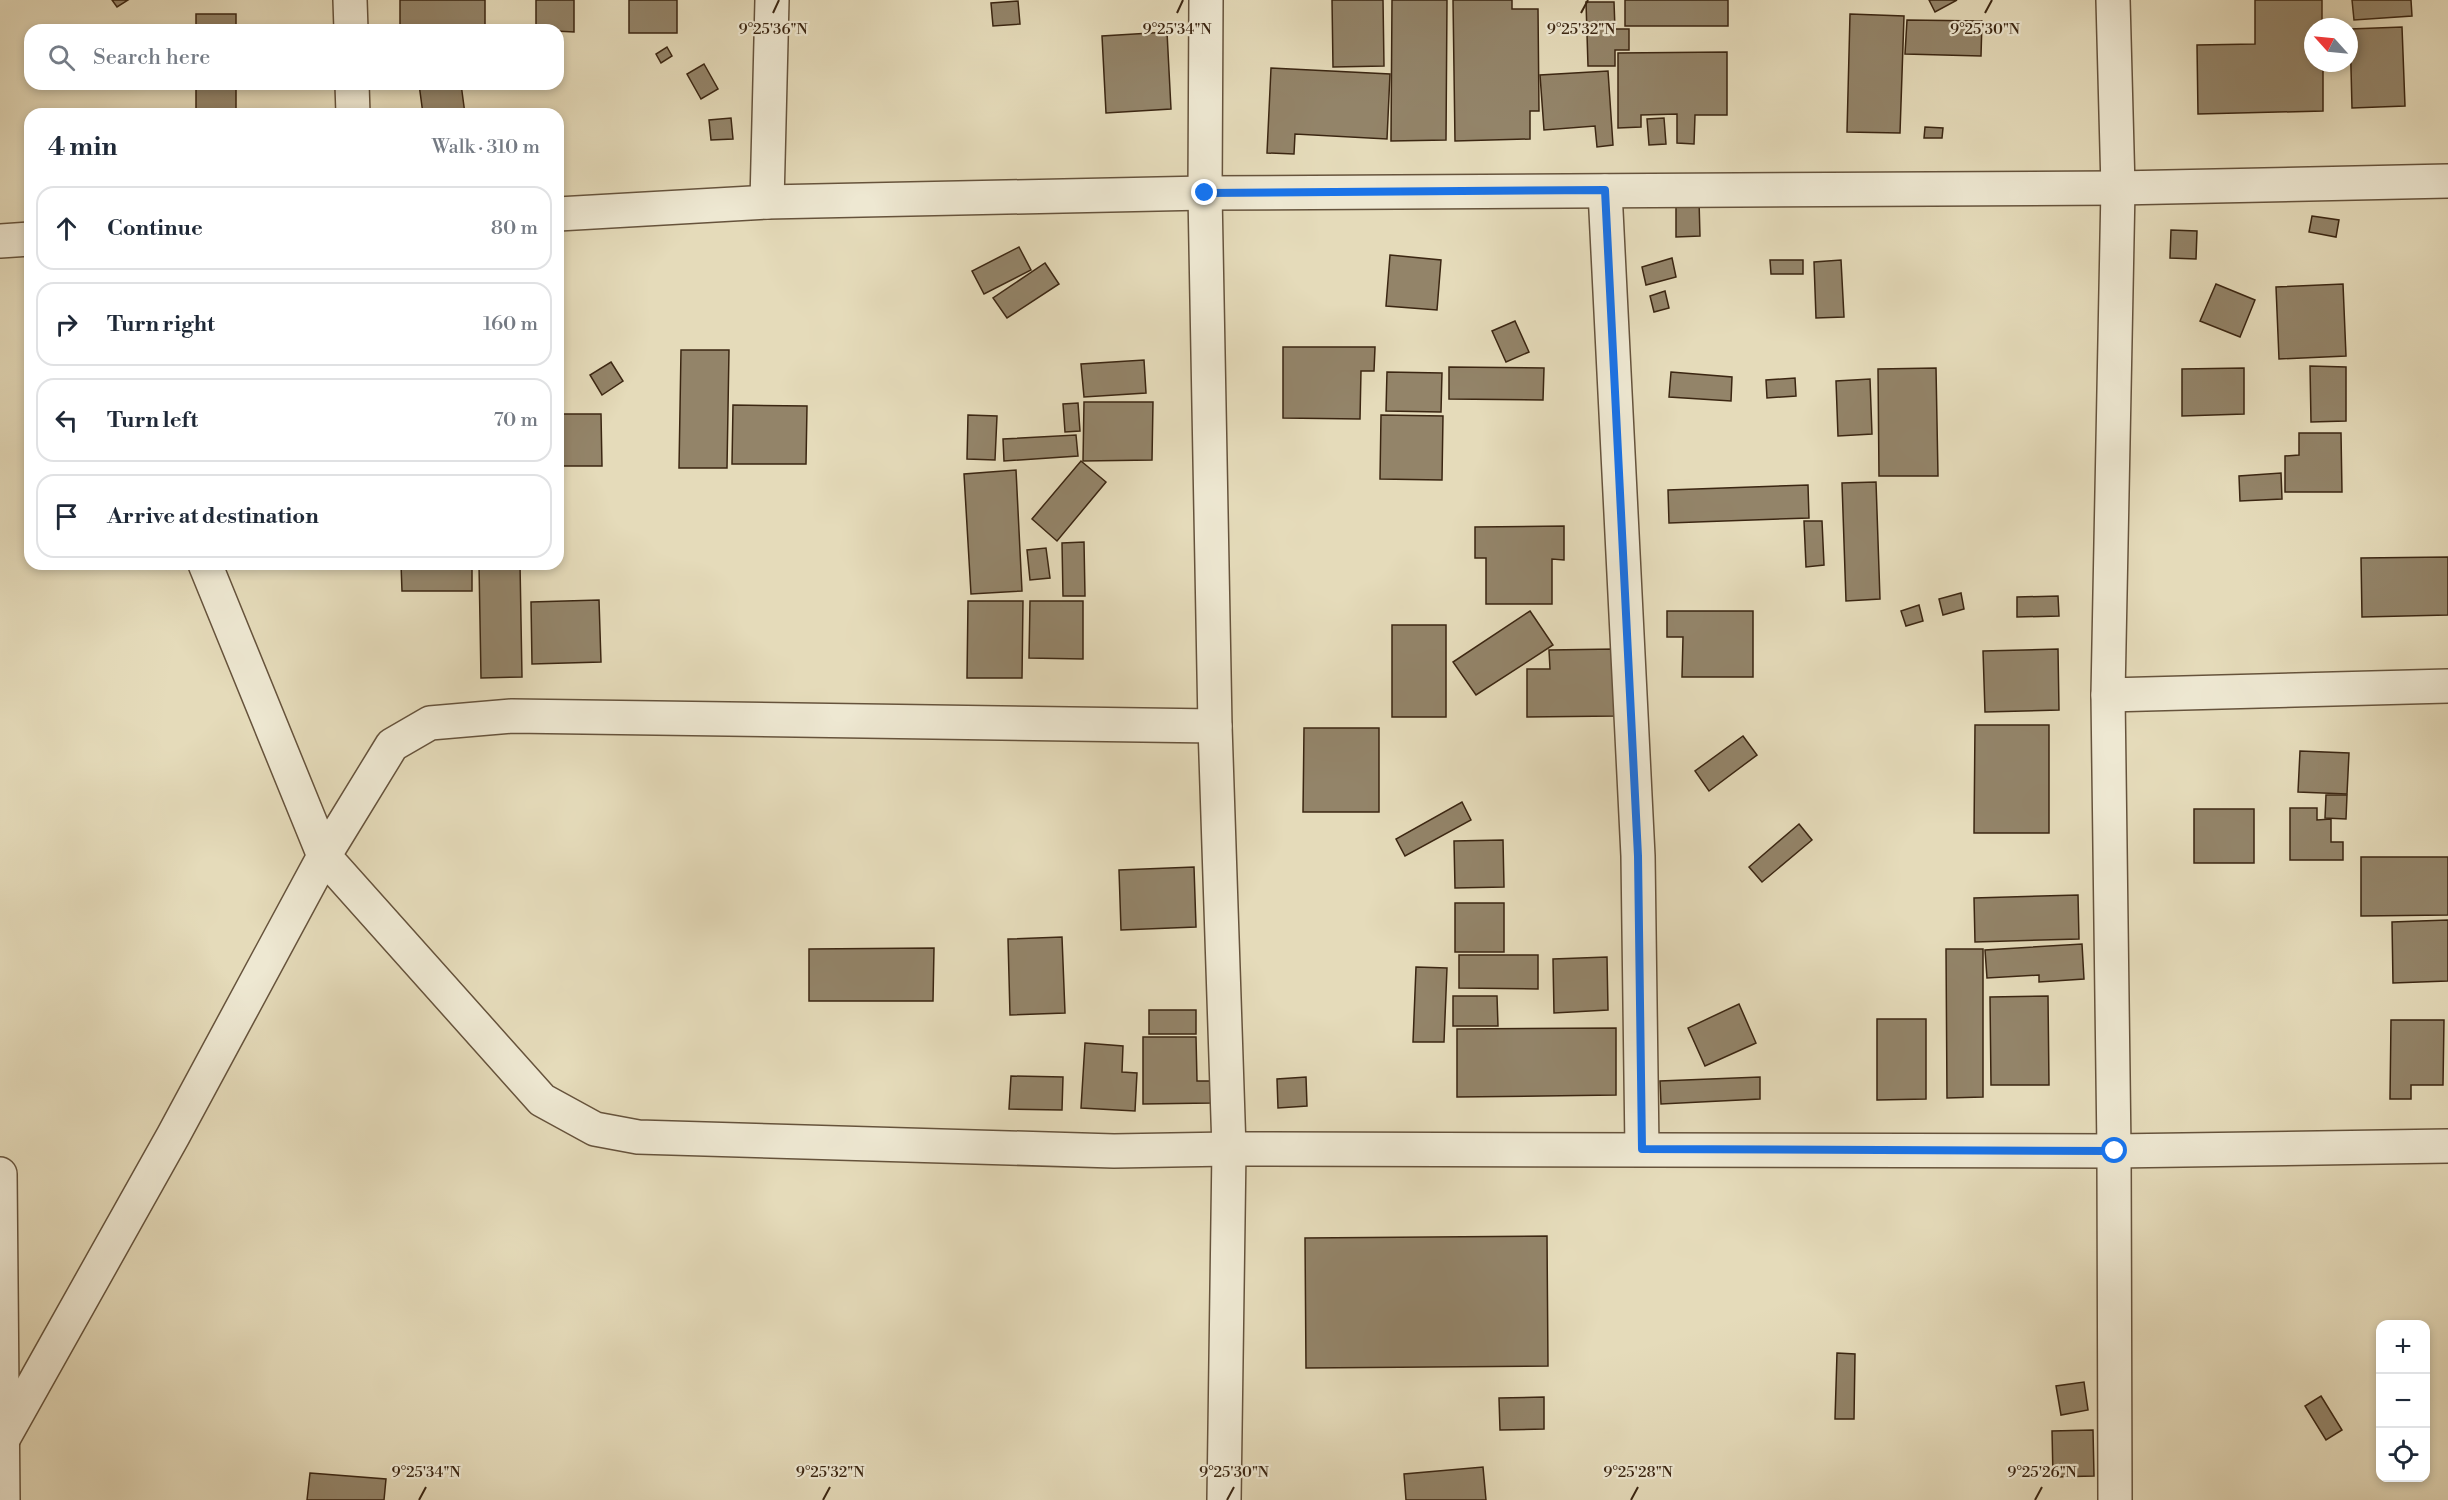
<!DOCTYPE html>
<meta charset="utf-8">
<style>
body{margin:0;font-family:"Libre Bodoni",serif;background:#f2f2f3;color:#1f2937}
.controls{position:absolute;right:18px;bottom:18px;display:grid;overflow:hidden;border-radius:12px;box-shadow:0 3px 9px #0003}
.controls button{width:54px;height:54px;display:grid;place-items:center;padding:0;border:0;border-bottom:2px solid #e0e1e3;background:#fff;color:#1f2937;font:30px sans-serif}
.compass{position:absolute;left:2304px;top:18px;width:54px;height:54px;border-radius:50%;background:#fff;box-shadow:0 3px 9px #0003;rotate:297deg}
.stop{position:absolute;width:18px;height:18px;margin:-14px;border:4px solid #1a73e8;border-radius:50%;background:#fff}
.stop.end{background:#1a73e8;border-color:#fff;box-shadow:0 2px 6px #0008}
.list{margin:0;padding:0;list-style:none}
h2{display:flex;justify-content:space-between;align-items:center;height:78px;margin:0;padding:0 24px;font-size:26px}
h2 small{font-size:20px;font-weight:400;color:#747a83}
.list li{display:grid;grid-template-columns:39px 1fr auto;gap:18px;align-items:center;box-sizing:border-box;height:84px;margin:0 12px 12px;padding:0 12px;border:2px solid #e0e1e3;border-radius:18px}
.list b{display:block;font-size:22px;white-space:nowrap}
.list em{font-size:20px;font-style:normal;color:#747a83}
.icon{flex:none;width:33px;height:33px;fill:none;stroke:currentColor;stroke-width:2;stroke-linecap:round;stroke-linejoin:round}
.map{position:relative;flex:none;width:2448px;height:1500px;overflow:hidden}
.search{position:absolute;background:#fff;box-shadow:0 3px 9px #0003;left:24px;top:24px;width:540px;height:66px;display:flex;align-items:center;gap:15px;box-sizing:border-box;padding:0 21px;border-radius:18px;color:#747a83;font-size:22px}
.panel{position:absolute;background:#fff;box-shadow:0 3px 9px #0003;left:24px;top:108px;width:540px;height:462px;border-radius:18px}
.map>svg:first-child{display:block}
.building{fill:#938469;stroke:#3b2612;stroke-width:1.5}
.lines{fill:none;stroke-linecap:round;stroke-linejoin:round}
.street-casing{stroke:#66533c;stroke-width:36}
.street{stroke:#eee8d2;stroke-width:33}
.route{stroke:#1a73e8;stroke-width:8}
.ticks{fill:none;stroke:#3b2612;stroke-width:2}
.ticks-label{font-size:15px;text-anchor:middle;fill:#3b2612;stroke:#eee8d2;stroke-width:4.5;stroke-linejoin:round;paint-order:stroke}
</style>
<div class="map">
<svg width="2448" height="1500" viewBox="0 0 2448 1500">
<rect width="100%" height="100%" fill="#e5dbba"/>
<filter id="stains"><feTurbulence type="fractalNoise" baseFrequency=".00333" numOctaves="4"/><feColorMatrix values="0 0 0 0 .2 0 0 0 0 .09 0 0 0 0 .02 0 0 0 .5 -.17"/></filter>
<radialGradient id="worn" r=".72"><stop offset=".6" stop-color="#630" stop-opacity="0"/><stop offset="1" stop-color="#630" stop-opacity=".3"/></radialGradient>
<g class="building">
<path d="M112,0H128L117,7Z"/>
<path d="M400,0H485V26L400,27Z"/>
<path d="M536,0H574V32L536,30Z"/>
<rect x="629" y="0" width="48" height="33"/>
<path d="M1332,0H1383L1384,66L1333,67Z"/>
<path d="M1392,0H1447L1446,140L1391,141Z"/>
<path d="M1453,0H1512V9H1538L1539,111H1530V139L1455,141Z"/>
<rect x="1625" y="0" width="103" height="26"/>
<path d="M1929,0H1957L1935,12Z"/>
<path d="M2255,0H2322V27H2313V63H2323V111L2198,114L2197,45L2255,44Z"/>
<path d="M2352,0H2411L2412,16L2354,20Z"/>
<path d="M1018,1L1020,24L993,26L991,3Z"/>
<path d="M1586,2H1614L1615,29H1629V50H1615V66H1588Z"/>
<rect x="196" y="14" width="40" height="16"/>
<path d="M1850,14L1904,16L1900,133L1847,132Z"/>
<path d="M1907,20L1982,21L1981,56L1905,54Z"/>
<path d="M2402,27L2405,106L2352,108L2350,29Z"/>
<path d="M1167,32L1171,109L1106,113L1102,36Z"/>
<path d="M667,47L672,56L661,63L656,54Z"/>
<path d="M1727,52V115H1695L1694,144L1677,143V114L1641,115V127L1618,128V53Z"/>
<path d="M704,64L718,89L701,99L687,74Z"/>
<path d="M1271,68L1390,74L1387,139L1295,134L1294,154L1267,153Z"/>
<path d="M1608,71L1613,145L1597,147L1595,126L1544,130L1540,75Z"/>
<rect x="196" y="84" width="40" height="30"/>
<path d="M419,84H461L465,114H423Z"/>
<path d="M731,118L733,139L711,140L709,120Z"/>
<path d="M1664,118L1666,144L1649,145L1647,119Z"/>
<path d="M1925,127L1943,128L1942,138H1924Z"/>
<path d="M1676,200H1699L1700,236L1676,237Z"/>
<path d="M2312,216L2339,220L2336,237L2309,232Z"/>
<path d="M2171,230L2197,231L2196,259L2170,258Z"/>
<path d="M1019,247L1031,270L984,294L972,271Z"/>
<path d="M1390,255L1441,260L1437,310L1386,306Z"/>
<path d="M1672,258L1676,277L1646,285L1642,267Z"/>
<path d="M1770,260H1803V274H1771Z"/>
<path d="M1841,260L1844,317L1816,318L1814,262Z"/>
<path d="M1045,263L1059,284L1007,318L993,298Z"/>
<path d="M2216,284L2255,300L2240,337L2200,321Z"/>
<path d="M2343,284L2346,356L2279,359L2276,287Z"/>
<path d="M1665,291L1669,308L1654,312L1650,296Z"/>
<path d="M1515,321L1529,352L1506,362L1492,331Z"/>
<path d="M1283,347H1375L1374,371H1361L1360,419L1283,418Z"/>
<path d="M681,350H729L727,468H679Z"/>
<path d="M1144,360L1146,393L1084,397L1081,364Z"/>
<path d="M611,362L623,381L602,395L590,375Z"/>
<path d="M2310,366L2346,367V421L2311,422Z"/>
<path d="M1449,367L1544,368L1543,400L1449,399Z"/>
<path d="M1936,368L1938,476H1879L1878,369Z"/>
<path d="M2244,368V414L2182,416V369Z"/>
<path d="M1387,372L1442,373L1441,412L1386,411Z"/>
<path d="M1671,372L1732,377L1731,401L1669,397Z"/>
<path d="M1795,378L1796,396L1767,398L1766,380Z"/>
<path d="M1870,379L1872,434L1838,436L1836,381Z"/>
<path d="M1084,402H1153L1152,460L1083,461Z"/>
<path d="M1078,403L1080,431L1065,432L1063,404Z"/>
<path d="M733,405L807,406L806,464H732Z"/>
<path d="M558,414H601L602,466H558Z"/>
<path d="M968,415L997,416L995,460L967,459Z"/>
<path d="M1381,415L1443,416L1442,480L1380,479Z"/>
<path d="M2299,433H2341L2342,492H2285V456L2299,455Z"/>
<path d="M1076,435L1078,456L1004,461L1003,439Z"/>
<path d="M1081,461L1106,482L1057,541L1032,519Z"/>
<path d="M1016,470L1022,591L971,594L964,474Z"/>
<path d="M2281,473L2282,499L2240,501L2239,476Z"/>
<path d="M1876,482L1880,599L1846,601L1842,483Z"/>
<path d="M1808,485L1809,518L1669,523L1668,490Z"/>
<path d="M1804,521H1822L1824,565L1806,567Z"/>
<path d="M1564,526V560L1552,559V604H1486V558H1475V527Z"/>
<path d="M1084,542L1085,596H1063L1062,543Z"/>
<path d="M1046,548L1050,578L1030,580L1027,550Z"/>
<path d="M2448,557V615L2362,617L2361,558Z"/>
<path d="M401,564H472V591H402Z"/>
<path d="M479,564H520L522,677L481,678Z"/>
<path d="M1961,593L1964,609L1943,615L1939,599Z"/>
<path d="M2058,596L2059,616L2017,617V597Z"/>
<path d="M599,600L601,662L532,664L531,602Z"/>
<path d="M968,601H1023L1022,678H967Z"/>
<path d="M1030,601H1083V659L1029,658Z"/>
<path d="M1919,605L1923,621L1906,626L1901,611Z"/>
<path d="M1530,611L1553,645L1476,695L1453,662Z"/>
<path d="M1667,611H1753V677H1682L1683,637H1667Z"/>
<rect x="1392" y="625" width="54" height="92"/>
<path d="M1616,649L1615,716L1527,717V669H1550L1549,650Z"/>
<path d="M2058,649L2059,710L1985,712L1983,651Z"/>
<path d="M1975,725H2049V833H1974Z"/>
<path d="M1304,728H1379V812H1303Z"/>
<path d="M1743,736L1757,755L1709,791L1695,771Z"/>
<path d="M2300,751L2349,753L2347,794L2298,792Z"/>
<path d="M2326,795H2347L2346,819L2325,818Z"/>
<path d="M1462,802L1471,820L1405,856L1396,839Z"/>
<path d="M2290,808H2317V820L2331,819V842H2343V860H2290Z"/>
<rect x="2194" y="809" width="60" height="54"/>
<path d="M1799,824L1812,840L1762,882L1749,867Z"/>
<path d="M1503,840L1504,887L1455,888L1454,841Z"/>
<path d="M2361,857H2448V915L2361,916Z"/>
<path d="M1194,867L1196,927L1121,930L1119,870Z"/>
<path d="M2078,895L2079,939L1975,942L1974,898Z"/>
<rect x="1455" y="903" width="49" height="49"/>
<path d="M2448,920V981L2393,983L2392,922Z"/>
<path d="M1062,937L1065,1013L1010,1015L1008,939Z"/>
<path d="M2082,944L2084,979L2039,982V975L1987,978L1985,950Z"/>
<path d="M934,948L933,1001H809V949Z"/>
<path d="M1946,949H1983V1097L1947,1098Z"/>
<path d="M1459,955H1538V989L1459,988Z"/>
<path d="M1607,957L1608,1010L1554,1013L1553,959Z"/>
<path d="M1416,967L1447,968L1444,1042H1413Z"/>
<path d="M1453,996H1497L1498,1026H1453Z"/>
<path d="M2048,996L2049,1085H1991L1990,997Z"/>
<path d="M1739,1004L1756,1043L1705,1066L1688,1028Z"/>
<rect x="1149" y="1010" width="47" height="24"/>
<path d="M1877,1019H1926V1099L1877,1100Z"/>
<path d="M2391,1020H2444L2443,1085H2411V1099H2390Z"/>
<path d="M1616,1028V1095L1457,1097V1029Z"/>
<path d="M1143,1037H1196L1197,1081H1211V1103L1143,1104Z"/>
<path d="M1085,1043L1123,1046L1122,1072L1137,1073L1135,1111L1081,1108Z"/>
<path d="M1011,1076L1063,1077L1062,1110L1009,1109Z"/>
<path d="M1306,1077L1307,1106L1278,1108L1277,1079Z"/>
<path d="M1760,1077V1099L1661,1104L1660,1081Z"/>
<path d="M1547,1236L1548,1366L1306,1368L1305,1238Z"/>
<path d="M1837,1353L1855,1354L1854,1419H1835Z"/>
<path d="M2084,1382L2088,1410L2061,1415L2056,1386Z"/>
<path d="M2321,1396L2342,1430L2326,1440L2305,1406Z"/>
<path d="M1544,1397V1429L1500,1430L1499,1398Z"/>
<path d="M2093,1430L2094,1476L2053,1477L2052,1431Z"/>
<path d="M1483,1467L1486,1500H1406L1404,1474Z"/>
<path d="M310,1473L386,1479L384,1500H307Z"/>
</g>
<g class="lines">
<defs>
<g id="street">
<path d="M350,0L351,30"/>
<path d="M1206,0L1205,193L1215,726L1229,1149L1224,1500"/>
<path d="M2113,0L2118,188L2108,695L2114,1151L2115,1500"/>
<path d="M352,84L353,114"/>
<path d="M1605,191L1638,856L1642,1149"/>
<path d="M767,202L772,0"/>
<path d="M558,214L767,202L1205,193L2118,188L2448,181"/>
<path d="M0,241L30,239"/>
<path d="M2108,695L2448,686"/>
<path d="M1215,726L512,716L430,723L392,745L324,856L542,1100L595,1129L638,1137L1114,1151L1229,1149L2114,1151L2448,1146"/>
<path d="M0,1174L3,1500"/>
<path d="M3,1439L173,1136L324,856L205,564"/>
</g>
</defs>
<use href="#street" class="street-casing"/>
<use href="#street" class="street"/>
</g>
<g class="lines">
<path class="route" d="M1205,193L1605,190L1638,856L1642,1149L2115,1151"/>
</g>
<path class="ticks" d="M773,13L779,0M1177,13L1183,0M1581,13L1588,0M1985,13L1992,0M419,1500L426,1487M823,1500L830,1487M1227,1500L1234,1487M1631,1500L1638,1487M2035,1500L2042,1487"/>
<g class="ticks-label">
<text x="773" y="34">9°25'36"N</text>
<text x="1177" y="34">9°25'34"N</text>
<text x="1581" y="34">9°25'32"N</text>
<text x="1985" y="34">9°25'30"N</text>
<text x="426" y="1477">9°25'34"N</text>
<text x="830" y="1477">9°25'32"N</text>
<text x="1234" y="1477">9°25'30"N</text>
<text x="1638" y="1477">9°25'28"N</text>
<text x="2042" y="1477">9°25'26"N</text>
</g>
<rect width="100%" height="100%" filter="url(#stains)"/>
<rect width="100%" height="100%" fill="url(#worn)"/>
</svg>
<div class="controls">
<button>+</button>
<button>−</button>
<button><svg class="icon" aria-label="locate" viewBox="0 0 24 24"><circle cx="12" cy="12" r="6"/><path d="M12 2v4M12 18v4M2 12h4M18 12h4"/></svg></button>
</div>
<svg class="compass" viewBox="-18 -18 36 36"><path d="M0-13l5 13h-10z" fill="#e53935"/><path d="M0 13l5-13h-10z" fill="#747a83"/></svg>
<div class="stop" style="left:2115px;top:1151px"></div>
<div class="stop end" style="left:1205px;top:193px"></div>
<div class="search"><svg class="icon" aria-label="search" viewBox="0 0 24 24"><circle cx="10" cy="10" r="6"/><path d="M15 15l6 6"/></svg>Search here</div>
<section class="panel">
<h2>4 min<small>Walk · 310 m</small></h2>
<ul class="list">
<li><svg class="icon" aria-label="ahead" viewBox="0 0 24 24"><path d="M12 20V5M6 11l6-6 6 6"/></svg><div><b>Continue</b></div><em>80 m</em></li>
<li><svg class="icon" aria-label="right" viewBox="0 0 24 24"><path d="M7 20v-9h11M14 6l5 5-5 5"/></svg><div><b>Turn right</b></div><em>160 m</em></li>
<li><svg class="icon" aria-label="left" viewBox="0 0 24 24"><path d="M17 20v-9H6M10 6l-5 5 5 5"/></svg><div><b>Turn left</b></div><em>70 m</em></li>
<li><svg class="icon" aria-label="arrive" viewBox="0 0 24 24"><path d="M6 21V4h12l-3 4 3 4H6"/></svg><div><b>Arrive at destination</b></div></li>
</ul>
</section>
</div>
